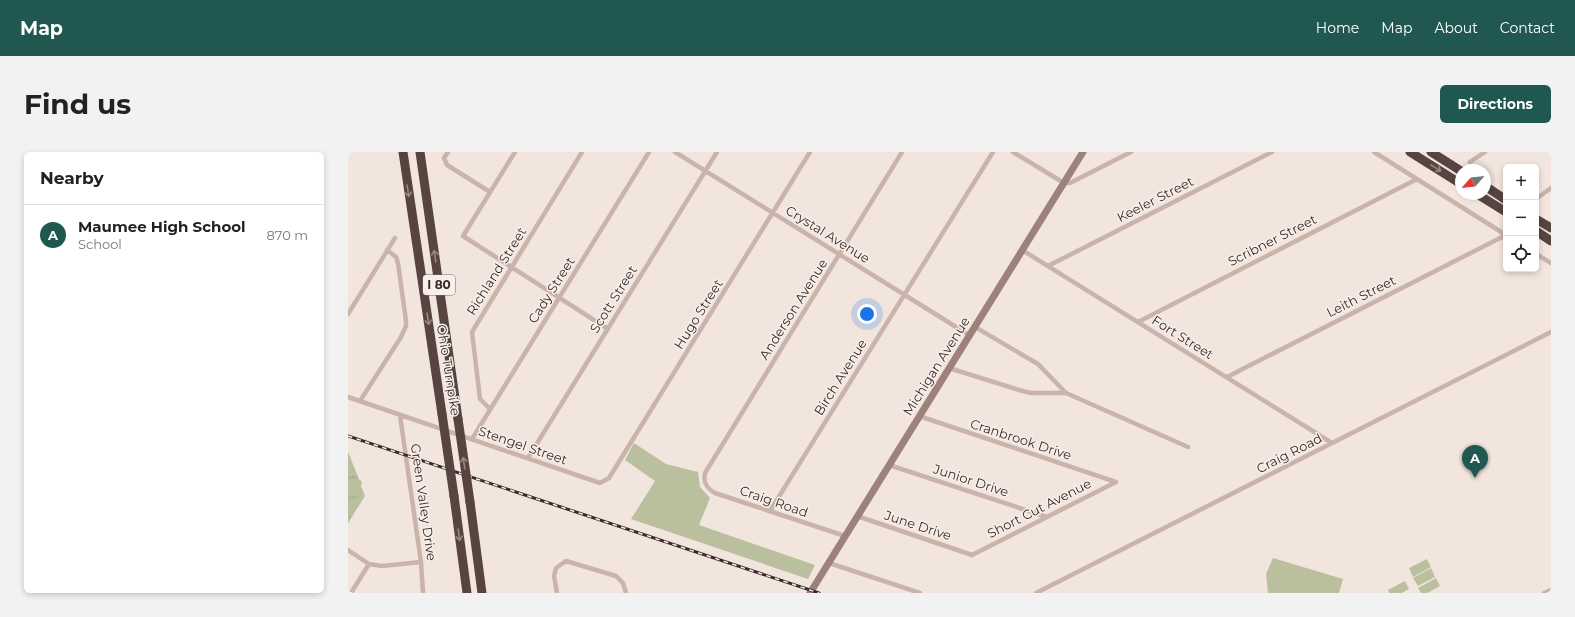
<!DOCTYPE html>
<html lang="en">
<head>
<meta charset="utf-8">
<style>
	body { margin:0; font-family:Montserrat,sans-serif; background:#f2f2f2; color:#222 }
	.controls { position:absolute; right:12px; top:12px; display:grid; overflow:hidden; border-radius:6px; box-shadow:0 2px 6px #0003 }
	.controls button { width:36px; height:36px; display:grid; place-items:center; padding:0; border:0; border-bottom:1px solid #e0e0e0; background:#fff; color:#222; font:20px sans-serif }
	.compass { position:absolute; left:1107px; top:12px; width:36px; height:36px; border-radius:50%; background:#fff; box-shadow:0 2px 6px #0003; rotate:243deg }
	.you { position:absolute; left:519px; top:162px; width:14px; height:14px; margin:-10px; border:3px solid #fff; border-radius:50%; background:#1a73e8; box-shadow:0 0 0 6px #1a73e833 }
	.badge { display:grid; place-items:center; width:26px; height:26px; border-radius:50%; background:#205751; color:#fff; font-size:13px; font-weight:700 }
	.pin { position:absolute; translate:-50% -33px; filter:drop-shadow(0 1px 2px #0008) }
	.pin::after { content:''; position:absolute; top:21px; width:14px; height:12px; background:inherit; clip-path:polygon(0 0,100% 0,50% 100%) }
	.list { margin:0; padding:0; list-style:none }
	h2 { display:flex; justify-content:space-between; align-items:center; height:52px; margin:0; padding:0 16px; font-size:17px }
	h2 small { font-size:13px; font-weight:400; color:#767676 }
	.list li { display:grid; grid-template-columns:26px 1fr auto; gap:12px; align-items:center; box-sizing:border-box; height:60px; padding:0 16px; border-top:1px solid #e0e0e0 }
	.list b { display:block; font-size:15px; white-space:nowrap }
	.list p { margin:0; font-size:13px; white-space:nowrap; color:#767676 }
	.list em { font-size:13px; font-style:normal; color:#767676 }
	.icon { flex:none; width:22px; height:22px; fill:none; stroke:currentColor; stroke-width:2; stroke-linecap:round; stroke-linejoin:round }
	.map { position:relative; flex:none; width:1203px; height:441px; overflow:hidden; border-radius:6px }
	header { display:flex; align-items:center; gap:24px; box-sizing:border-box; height:56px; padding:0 20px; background:#205751; color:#fff }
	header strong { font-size:19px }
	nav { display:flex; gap:22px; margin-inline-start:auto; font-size:14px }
	.intro { display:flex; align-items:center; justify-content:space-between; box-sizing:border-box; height:96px; padding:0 24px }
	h1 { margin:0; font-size:28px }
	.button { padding:10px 18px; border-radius:6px; background:#205751; color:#fff; font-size:14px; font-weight:700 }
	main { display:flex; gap:24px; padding:0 24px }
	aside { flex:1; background:#fff; border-radius:6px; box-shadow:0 2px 6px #0003 }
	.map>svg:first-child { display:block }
	.grass { fill:url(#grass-tufts) }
	.green { fill:#bac09e }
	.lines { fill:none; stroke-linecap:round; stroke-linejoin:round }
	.street { stroke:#c9b3aa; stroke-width:4.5 }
	.secondary { stroke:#9d827b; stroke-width:7 }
	.highway { stroke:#574440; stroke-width:9 }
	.rail-casing { stroke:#372b29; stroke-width:3 }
	.rail { stroke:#f9efea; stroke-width:1.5; stroke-dasharray:4.5; stroke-linecap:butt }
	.highway-bridge { stroke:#574440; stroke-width:9 }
	.oneway { stroke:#988884 }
	.labels { text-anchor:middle; stroke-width:3; stroke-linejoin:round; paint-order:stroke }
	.shield { fill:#f9efea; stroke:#716663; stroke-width:1 }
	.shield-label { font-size:12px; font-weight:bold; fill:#372b29 }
	.street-label { font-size:13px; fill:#372b29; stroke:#f9efea }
</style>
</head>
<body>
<header>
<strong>Map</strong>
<nav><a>Home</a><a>Map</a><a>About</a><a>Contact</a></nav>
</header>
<div class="intro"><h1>Find us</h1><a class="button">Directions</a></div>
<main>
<aside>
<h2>Nearby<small></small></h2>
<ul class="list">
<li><span class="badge">A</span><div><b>Maumee High School</b><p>School</p></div><em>870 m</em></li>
</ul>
</aside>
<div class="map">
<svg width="1203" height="441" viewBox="0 0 1203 441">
	<defs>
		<pattern id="grass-tufts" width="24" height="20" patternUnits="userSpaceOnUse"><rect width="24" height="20" fill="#bac09e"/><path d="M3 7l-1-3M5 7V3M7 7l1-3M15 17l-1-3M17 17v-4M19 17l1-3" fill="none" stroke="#a0a588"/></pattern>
	</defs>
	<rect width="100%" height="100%" fill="#f1e5dd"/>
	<path class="grass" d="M 0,300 L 11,327 L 14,330 L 13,334 L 17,344 L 0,371 Z"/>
	<path class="green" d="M 286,291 L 318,312 L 350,320 L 352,335 L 362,346 L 351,373 L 467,413 L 460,427 L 283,367 L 307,329 L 277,308 Z
		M 925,406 L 995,427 L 991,441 L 920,441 L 918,422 Z
		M 1079,407 L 1083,415 L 1065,425 L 1061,416 Z
		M 1083,416 L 1087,425 L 1070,434 L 1065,426 Z
		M 1088,426 L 1092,434 L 1079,441 L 1073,441 L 1070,436 Z
		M 1057,429 L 1061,437 L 1054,441 L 1041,441 L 1040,438 Z"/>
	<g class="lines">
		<path class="street" d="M 100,0 L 96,6 L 99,13 L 142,40
			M 167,0 L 115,84 L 260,177
			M 327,0 L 621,183
			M 665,0 L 716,31 L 722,31 L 783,0
			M 1026,0 L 1158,83
			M 1122,10 L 1137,0
			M 1188,47 L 1203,36
			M 674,98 L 984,291
			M 1188,102 L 1203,111
			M 700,114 L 924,0
			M 0,162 L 47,86
			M 790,170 L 1069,27
			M 627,175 L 690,212 L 718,241
			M 601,216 L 671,238 L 683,241 L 718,241 L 840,295
			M 879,225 L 1158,83
			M 0,245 L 252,331 L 261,326 L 462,0
			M 12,249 L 53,185 L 58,174 L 58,169 L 50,111 L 48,105 L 39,98
			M 142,257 L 132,247 L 124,180 L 234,0
			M 52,263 L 73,410 L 75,441
			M 571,264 L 768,330
			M 124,287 L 301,0
			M 180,306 L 369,0
			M 541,313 L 699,365
			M 422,359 L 645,0
			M 509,364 L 624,403 L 768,330
			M 497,384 L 367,341 C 358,336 355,330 357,321 L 554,0
			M 0,398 L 21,412 L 34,414 L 73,410
			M 481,411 L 572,441
			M 3,441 L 21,412
			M 209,441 L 206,424 L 208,416 L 218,409 L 268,424 L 275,431 L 278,441
			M 688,441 L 1203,180
			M 1196,441 L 1203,438"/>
		<path class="secondary" d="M 462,441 L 735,0"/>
		<path class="highway" d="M 55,0 L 94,262
			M 72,0 L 110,267
			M 1062,0 L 1113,32
			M 1083,0 L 1113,19
			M 1137,34 L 1158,48
			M 1129,42 L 1158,60
			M 1188,67 L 1203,76
			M 1188,79 L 1203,89
			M 106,344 L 119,441
			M 122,350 L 134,441"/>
		<g class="rail-casing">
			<path id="rail" d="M 0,284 L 471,441"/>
		</g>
		<use href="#rail" class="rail"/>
		<path class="highway-bridge" d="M 94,262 L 106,344
			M 110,267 L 122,350"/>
	</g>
	<defs><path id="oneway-shaft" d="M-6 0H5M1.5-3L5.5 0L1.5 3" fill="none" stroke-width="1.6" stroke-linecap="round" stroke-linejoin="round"/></defs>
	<g class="oneway">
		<use href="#oneway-shaft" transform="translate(1088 16) rotate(32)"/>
		<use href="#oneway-shaft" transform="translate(60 39) rotate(81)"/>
		<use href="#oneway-shaft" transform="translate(87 104) rotate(-98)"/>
		<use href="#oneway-shaft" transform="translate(80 167) rotate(81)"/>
		<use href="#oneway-shaft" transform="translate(116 311) rotate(-98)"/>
		<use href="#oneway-shaft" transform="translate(111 383) rotate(82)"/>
	</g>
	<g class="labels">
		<rect class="shield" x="75" y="123" width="32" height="20" rx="3"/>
		<g class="shield-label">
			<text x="91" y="137">I 80</text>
		</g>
		<g class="street-label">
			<text transform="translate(807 47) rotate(-27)" y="5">Keeler Street</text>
			<text transform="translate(480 82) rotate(32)" y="5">Crystal Avenue</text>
			<text transform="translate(924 88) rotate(-27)" y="5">Scribner Street</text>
			<text transform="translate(148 119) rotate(-58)" y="5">Richland Street</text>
			<text transform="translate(203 138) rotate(-58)" y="5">Cady Street</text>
			<text transform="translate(1013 144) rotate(-27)" y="5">Leith Street</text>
			<text transform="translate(265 147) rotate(-58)" y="5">Scott Street</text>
			<text transform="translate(445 157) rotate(-58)" y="5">Anderson Avenue</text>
			<text transform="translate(350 162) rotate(-58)" y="5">Hugo Street</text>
			<text transform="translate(835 185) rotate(32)" y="5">Fort Street</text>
			<text transform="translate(588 214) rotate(-58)" y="5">Michigan Avenue</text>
			<text transform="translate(101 218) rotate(81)" y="5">Ohio Turnpike</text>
			<text transform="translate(492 225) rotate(-58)" y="5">Birch Avenue</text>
			<text transform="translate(673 287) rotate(18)" y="5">Cranbrook Drive</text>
			<text transform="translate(175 293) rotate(19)" y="5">Stengel Street</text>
			<text transform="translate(941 301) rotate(-27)" y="5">Craig Road</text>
			<text transform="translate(623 328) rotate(18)" y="5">Junior Drive</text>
			<text transform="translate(426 349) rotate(19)" y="5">Craig Road</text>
			<text transform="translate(76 350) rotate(82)" y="5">Green Valley Drive</text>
			<text transform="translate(691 356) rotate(-27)" y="5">Short Cut Avenue</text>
			<text transform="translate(570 373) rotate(18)" y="5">June Drive</text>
		</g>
	</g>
</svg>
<div class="controls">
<button>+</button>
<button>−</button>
<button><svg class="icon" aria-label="locate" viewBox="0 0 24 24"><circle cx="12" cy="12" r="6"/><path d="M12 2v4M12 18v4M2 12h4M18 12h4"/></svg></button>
</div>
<svg class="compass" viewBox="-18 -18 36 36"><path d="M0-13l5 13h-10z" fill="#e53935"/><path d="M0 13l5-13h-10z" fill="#767676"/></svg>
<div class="you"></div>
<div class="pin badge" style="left:1127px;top:326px">A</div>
</div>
</main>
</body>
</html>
